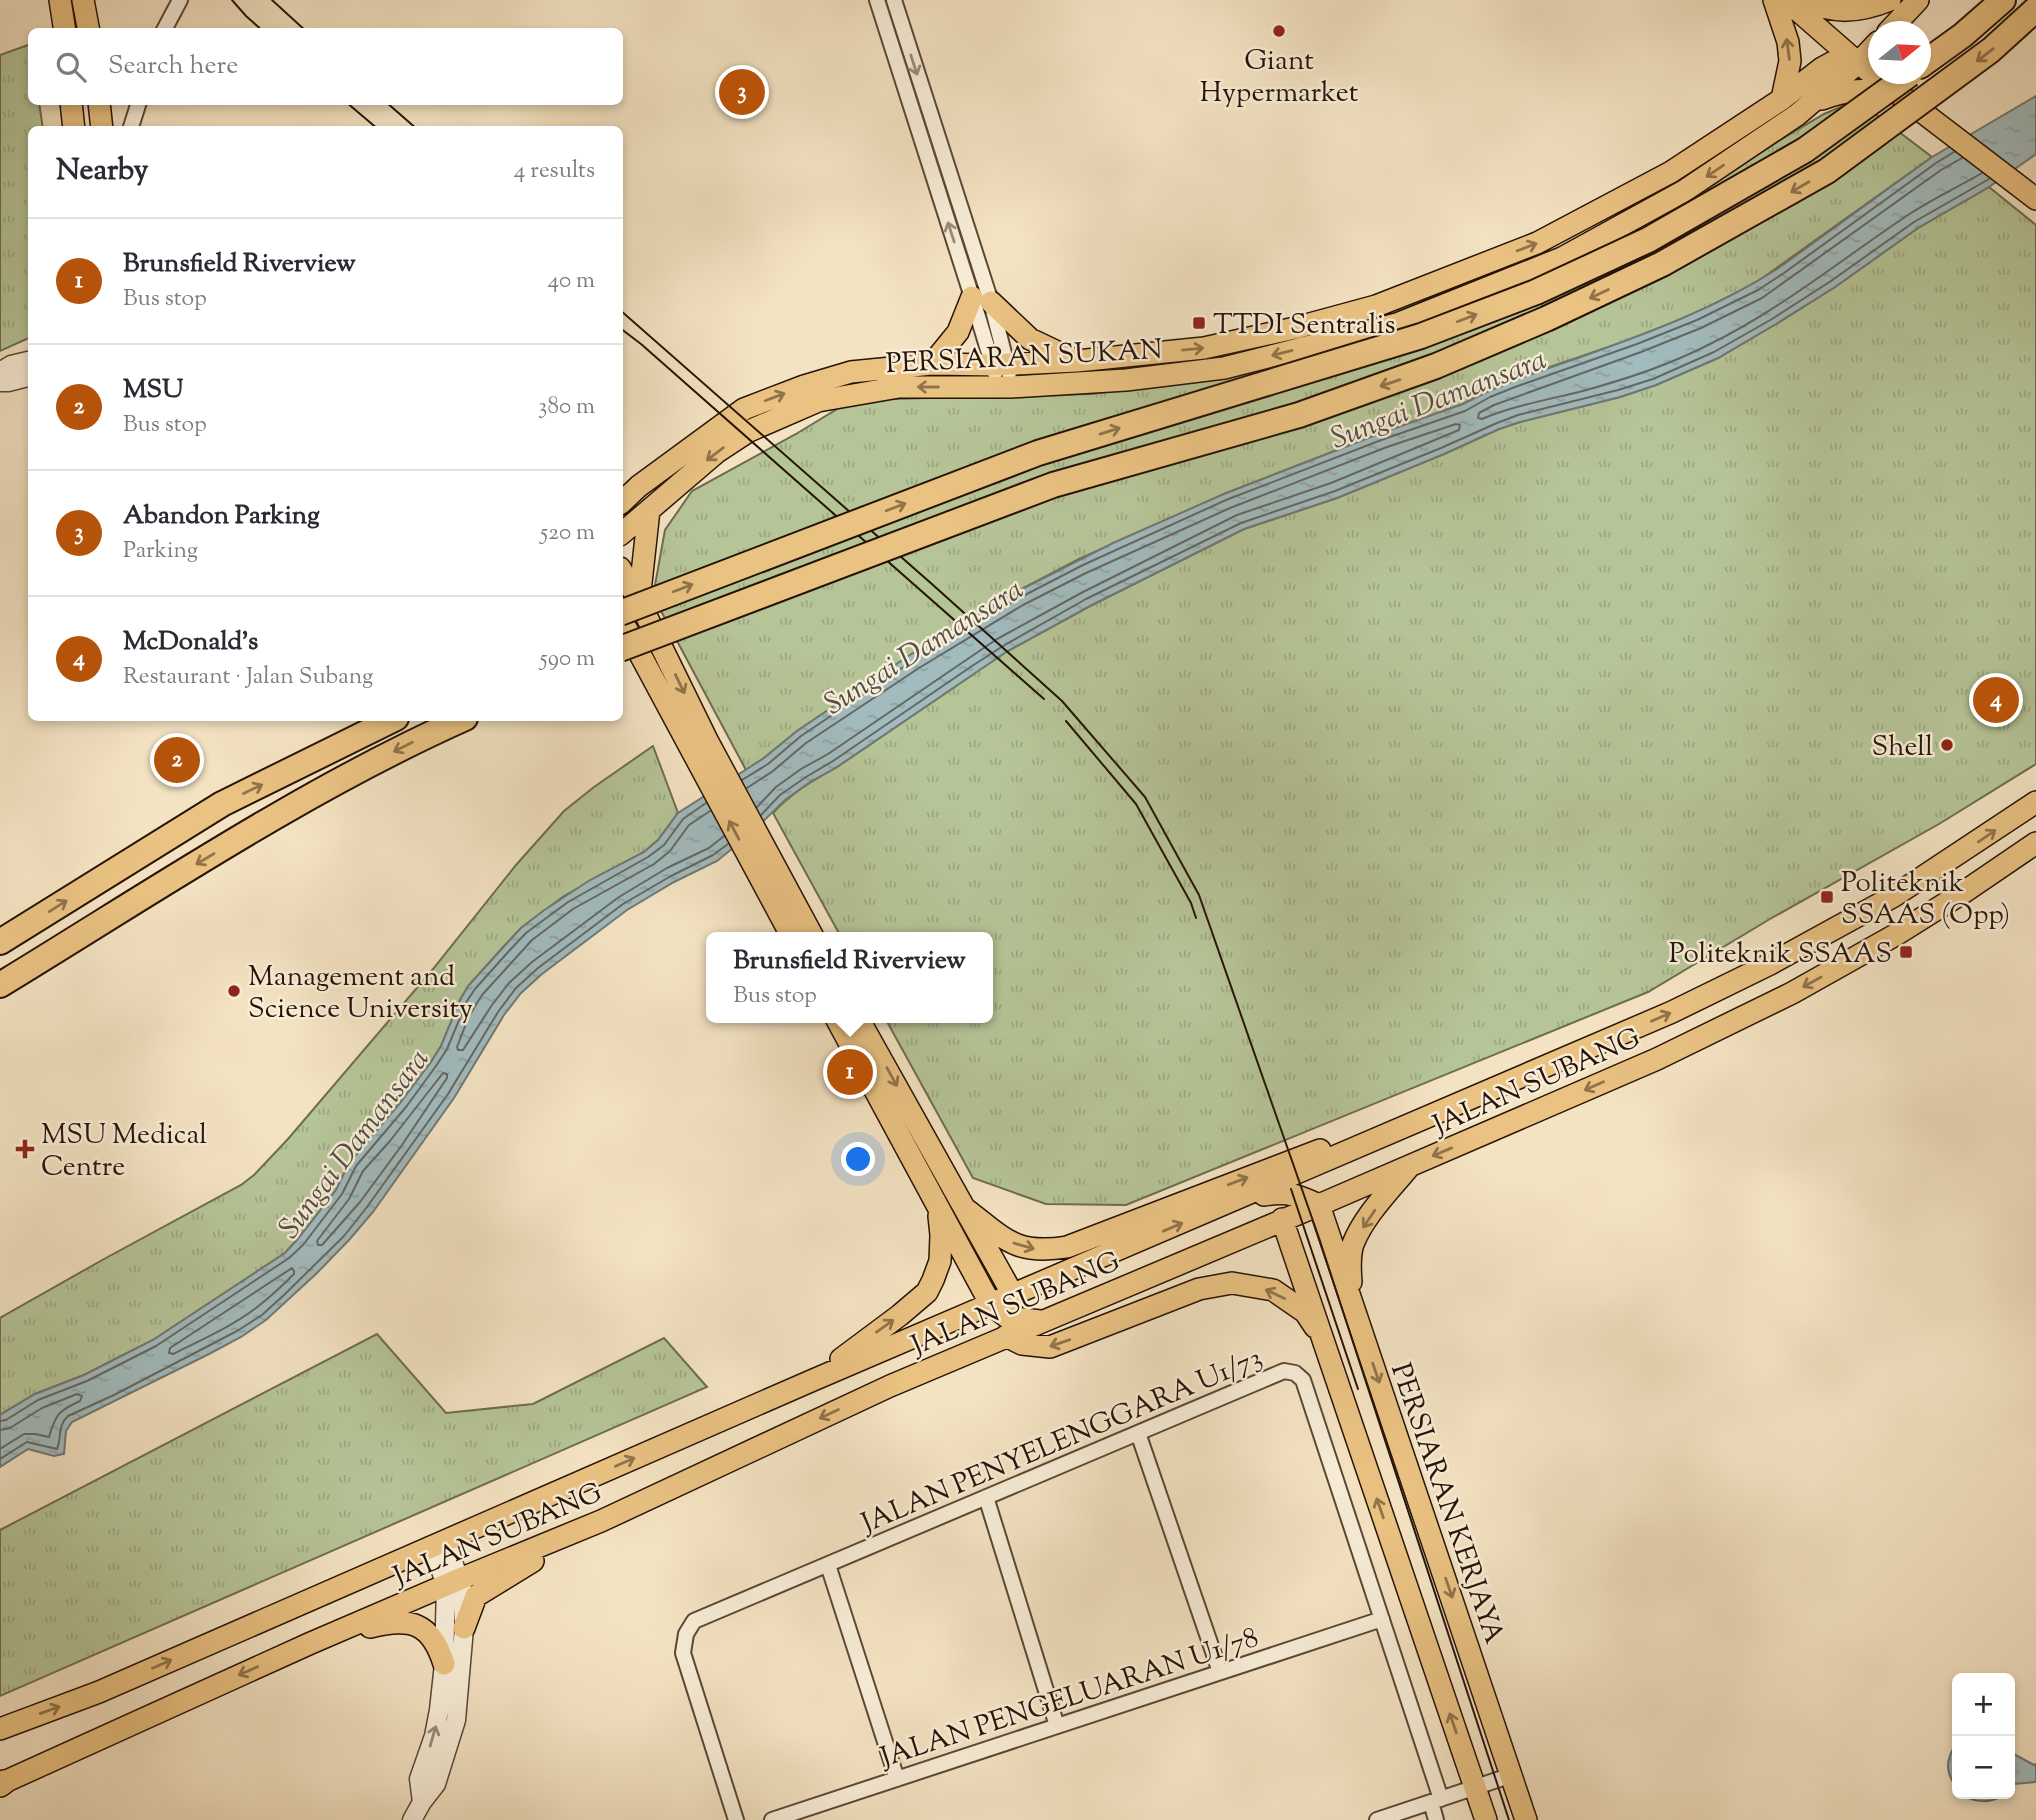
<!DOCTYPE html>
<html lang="en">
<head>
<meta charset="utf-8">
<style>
	body { margin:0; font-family:"Sorts Mill Goudy",serif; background:#f7f7f7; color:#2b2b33 }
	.controls { position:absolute; right:21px; bottom:21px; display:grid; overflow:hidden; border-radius:10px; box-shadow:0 4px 10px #0003 }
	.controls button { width:63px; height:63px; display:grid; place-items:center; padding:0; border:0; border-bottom:2px solid #e1e1e2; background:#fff; color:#2b2b33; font:35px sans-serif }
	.compass { position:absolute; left:1868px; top:21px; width:63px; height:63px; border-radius:50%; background:#fff; box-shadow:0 4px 10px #0003; rotate:72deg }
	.you { position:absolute; left:859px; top:1160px; width:24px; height:24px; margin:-18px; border:5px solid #fff; border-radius:50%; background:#1a73e8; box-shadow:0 0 0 10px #1a73e833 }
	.badge { display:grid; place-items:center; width:46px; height:46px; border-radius:50%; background:#b45309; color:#fff; font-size:23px; font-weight:700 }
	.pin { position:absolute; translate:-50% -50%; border:4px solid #fff; box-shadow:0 2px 7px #0006 }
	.popup { position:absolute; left:706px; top:932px; width:287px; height:91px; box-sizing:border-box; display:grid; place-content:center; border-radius:10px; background:#fff; filter:drop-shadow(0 2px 5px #0005); font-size:23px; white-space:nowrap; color:#7c7c81 }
	.popup b { font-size:26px; color:#2b2b33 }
	.popup::after { content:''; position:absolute; left:50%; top:100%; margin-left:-14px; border:14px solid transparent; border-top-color:#fff }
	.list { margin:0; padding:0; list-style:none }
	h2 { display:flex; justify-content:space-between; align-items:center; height:91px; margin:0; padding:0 28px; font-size:30px }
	h2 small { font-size:23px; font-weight:400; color:#7c7c81 }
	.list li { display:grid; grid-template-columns:46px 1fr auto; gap:21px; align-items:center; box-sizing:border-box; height:126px; padding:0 28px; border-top:2px solid #e1e1e2 }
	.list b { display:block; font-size:26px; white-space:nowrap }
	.list p { margin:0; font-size:23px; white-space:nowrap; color:#7c7c81 }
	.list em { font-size:23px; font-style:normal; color:#7c7c81 }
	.icon { flex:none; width:38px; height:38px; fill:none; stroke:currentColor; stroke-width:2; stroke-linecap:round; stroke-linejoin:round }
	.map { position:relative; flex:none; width:2036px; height:1820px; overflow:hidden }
	.search { position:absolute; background:#fff; box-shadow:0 4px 10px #0003; left:28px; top:28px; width:595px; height:77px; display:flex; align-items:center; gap:18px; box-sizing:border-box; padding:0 24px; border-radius:10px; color:#7c7c81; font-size:26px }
	.panel { position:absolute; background:#fff; box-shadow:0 4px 10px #0003; left:28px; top:126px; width:595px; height:595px; border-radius:10px }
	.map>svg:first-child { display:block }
	.grass { fill:url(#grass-tufts); stroke:#6e6c4f; stroke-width:2 }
	.water { fill:url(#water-ripples); stroke:#707874; stroke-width:2 }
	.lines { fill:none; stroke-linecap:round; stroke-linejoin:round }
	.shore { stroke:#646762; stroke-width:2 }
	.minor-casing { stroke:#5a4735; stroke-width:18 }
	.tertiary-casing { stroke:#5a4735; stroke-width:21 }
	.primary-casing { stroke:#261306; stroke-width:24 }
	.trunk-casing { stroke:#261306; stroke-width:26 }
	.motorway-casing { stroke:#261306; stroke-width:28 }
	.minor { stroke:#f8edd8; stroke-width:14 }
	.tertiary { stroke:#f8edd8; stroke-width:18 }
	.primary { stroke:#eac282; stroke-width:21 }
	.trunk { stroke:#eac282; stroke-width:23 }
	.motorway { stroke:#eac282; stroke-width:24 }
	.tram { stroke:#261306; stroke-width:2 }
	.motorway-bridge-casing { stroke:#261306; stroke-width:28; stroke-linecap:butt }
	.motorway-bridge { stroke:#eac282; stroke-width:24 }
	.oneway { stroke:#92734a }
	.oneway2 { stroke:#9a8b7a }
	.poi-dot { fill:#8f2418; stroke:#f8edd8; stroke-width:2.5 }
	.labels { text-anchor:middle; stroke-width:5; stroke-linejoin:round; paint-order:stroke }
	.poi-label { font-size:28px; fill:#261306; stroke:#f8edd8; text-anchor:start }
	.street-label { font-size:28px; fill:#261306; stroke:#f8edd8 }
	.water-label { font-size:30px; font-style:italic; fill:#514e46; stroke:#f8edd8 }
</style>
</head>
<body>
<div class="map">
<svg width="2036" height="1820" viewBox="0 0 2036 1820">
	<defs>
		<pattern id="grass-tufts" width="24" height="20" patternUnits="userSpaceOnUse" patternTransform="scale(1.75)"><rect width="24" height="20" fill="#b6c598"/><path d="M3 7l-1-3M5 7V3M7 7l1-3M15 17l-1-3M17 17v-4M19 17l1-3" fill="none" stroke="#9ca882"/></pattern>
		<pattern id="water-ripples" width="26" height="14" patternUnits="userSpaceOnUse" patternTransform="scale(1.75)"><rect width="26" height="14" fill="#a1bbbe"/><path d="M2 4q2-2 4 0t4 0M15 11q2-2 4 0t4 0" fill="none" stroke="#8aa0a2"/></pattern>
	</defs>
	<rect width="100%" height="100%" fill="#f4e3c3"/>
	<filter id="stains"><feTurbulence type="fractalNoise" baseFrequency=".00286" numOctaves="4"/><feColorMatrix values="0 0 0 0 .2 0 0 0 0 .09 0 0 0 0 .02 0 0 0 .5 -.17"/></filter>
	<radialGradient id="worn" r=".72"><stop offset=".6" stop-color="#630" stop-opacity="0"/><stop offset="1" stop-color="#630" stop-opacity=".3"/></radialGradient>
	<path class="grass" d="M 31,44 L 32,102 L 39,102 L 43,129 L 32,130 L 31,337 L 0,351 L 0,55 Z
		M 1857,100 L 1932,157 L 1754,284 L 1694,314 L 1635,338 L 1512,380 L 1487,391 L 1463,404 L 1381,433 L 1224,494 L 1079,559 L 1016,592 L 910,655 L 797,731 L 764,758 L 746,770 L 653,596 L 665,530 L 692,491 L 796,434 L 852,400 L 1092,394 L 1204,379 L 1392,320 L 1684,197 L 1824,114 Z
		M 1989,187 L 2036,225 L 2036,764 L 1939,824 L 1770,919 L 1648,992 L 1126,1205 L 1046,1204 L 973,1178 L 885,1018 L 988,1018 L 988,937 L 841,937 L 773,813 C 791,793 813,780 837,767 L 1006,652 L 1090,606 L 1244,529 L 1337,498 L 1444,454 L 1499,429 L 1520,422 L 1620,397 L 1656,385 L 1718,358 L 1776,324 L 1835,287 L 1918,228 Z
		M 653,746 L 678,813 L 658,840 L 644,852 L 564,896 L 521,928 L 504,946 L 469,985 L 461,998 L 441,1046 L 431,1062 L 400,1103 L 350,1163 L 336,1190 L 297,1240 L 285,1253 L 153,1340 L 84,1375 L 35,1394 L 0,1415 L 0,1318 L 104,1259 L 241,1185 L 254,1175 L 288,1139 L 433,969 L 516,865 L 564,811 L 594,787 Z
		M 377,1334 L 446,1413 L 533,1404 L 664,1338 L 707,1387 L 0,1696 L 0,1530 Z"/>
	<path class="water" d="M 2036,96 L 2036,154 L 1989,187 L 1918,228 L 1835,287 L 1776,324 L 1718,358 L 1656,385 L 1620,397 L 1520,422 L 1499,429 L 1444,454 L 1337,498 L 1244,529 L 1090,606 L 1006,652 L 837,767 L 810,782 L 785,800 L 749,835 L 717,861 L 674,882 L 627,910 L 542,974 L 521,993 L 504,1015 L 454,1098 L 373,1212 L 349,1240 L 317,1273 L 266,1320 L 241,1337 L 209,1354 L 72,1422 L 66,1431 L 64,1454 L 54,1456 L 28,1449 L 0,1467 L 0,1415 L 35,1394 L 84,1375 L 153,1340 L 285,1253 L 297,1240 L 336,1190 L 349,1163 L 400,1103 L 431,1062 L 441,1046 L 461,998 L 469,985 L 521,928 L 543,911 L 590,880 L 644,852 L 658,840 L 678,813 L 764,758 L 797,731 L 910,655 L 1016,592 L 1113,543 L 1224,494 L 1381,433 L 1463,404 C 1500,384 1538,372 1578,358 C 1648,333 1717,308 1780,267 L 1932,157 Z
		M 1957,1742 L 1957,1788 C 1944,1771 1946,1759 1957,1742 Z
		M 2010,1752 L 2034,1765 L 2036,1764 L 2036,1782 L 2014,1784 L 2010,1788 Z
		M 1962,1794 L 2004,1794 C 1993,1804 1973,1803 1962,1794 Z"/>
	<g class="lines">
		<path class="shore" d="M 1962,158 L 1941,170 L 1762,298 L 1701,328 L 1641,352 L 1494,405 L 1479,413 L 1478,418 L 1482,419 C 1513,406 1546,400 1579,392 C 1624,380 1667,366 1708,345 C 1780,310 1842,259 1908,215 C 1932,199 1958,187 1982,173
			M 742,780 L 768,764 L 801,736 L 914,660 L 1019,598 L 1083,565 L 1226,500 L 1384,439 L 1465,411 L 1490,397 L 1515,387 L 1637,344 L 1697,320 L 1758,290 L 1784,273 L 1936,163 L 1954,152
			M 747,788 L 773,771 L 806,743 L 919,668 L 1023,605 L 1086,573 L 1230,508 L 1387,447 L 1456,424 L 1460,425 L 1459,430 L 1331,483 L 1237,515 L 1083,592 L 997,639 L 828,754 L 801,769 L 776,787 L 757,807
			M 710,811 L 689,825 L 670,851 L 654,864 L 573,909 L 532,940 L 482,995 L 469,1016 L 457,1047 L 458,1050 L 463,1050 L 492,1005 L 509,983 L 532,962 L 619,897 L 667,868 L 709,848 L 724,836
			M 761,815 L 780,795 L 806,777 L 833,761 L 972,666 L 1003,646 L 1086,599 L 1241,523 L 1335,491 L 1441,448 L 1497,423 L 1518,415 L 1618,390 L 1653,379 L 1714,352 L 1772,319 L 1831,281 L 1914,222 L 1989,179
			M 443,1073 L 447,1074 L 447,1078 L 402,1145 L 360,1202 L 322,1245 L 318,1245 L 317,1241 L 349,1199 L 363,1171 L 390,1141 Z
			M 292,1268 L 294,1271 L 294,1274 C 282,1286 269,1298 256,1308 C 231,1327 201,1340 173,1354 L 169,1353 L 170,1348 Z
			M 0,1421 L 6,1420 L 38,1400 L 87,1381 L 156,1346 L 289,1258 L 303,1245 L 342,1194 L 356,1166 L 406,1107 L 436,1066 L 447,1049 L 467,1001 L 475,989 L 509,951 L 526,933 L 568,902 L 648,857 L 664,845 L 683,819 L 706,803
			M 0,1430 L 10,1428 L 42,1408 L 77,1394 L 82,1396 L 80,1401 C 58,1411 56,1414 49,1437 L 35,1434 L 24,1434 L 0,1449
			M 0,1459 L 27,1442 L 57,1449 C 62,1437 57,1426 68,1416 L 114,1395 L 237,1331 L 262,1315 L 284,1295 L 344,1236 L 367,1207 L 448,1094 L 498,1012 L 516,988 L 538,968 L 623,904 L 671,876 L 713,855 L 728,844"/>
		<g class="minor-casing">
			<path id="minor" d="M 877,0 L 972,297 L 995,373
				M 894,0 L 991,302 L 1009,373
				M 163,32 L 180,0
				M 130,130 L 139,102
				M 1138,1433 L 1220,1672
				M 986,1497 L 1057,1726
				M 828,1565 L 897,1779
				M 1431,1802 L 1436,1820
				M 736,1820 L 683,1653 L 686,1634 L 694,1621 L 1284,1371 L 1295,1373 L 1303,1380 L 1441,1799
				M 772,1820 L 1382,1619
				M 1377,1820 L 1512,1775"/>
		</g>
		<g class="tertiary-casing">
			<path id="tertiary" d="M 0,372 L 11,365 L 32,360
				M 0,382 L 8,382 L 32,376
				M 422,1802 L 419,1779 L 434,1736 L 439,1710 L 444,1664 L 446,1585 L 432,1546
				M 412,1820 L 422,1802 L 436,1784 L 456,1720 L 464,1628 L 463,1592 L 446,1540"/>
		</g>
		<g class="primary-casing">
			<path id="primary" d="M 60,0 L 65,32
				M 83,0 L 89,32
				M 1774,0 L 1788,42 L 1790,61 L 1782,99
				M 1786,0 L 1858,63 L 2036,199
				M 1803,0 C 1834,14 1858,13 1890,0
				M 1888,32 L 1918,0
				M 1822,99 C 1849,89 1866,89 1894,92
				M 71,102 L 74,130
				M 99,102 L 102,130
				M 991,302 L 1030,339 L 1072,359
				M 932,364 L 958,332 L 972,297
				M 620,504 L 639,486 L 744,409 L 804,386 L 851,372 L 932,364 L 994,365 L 1077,361 L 1204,348 L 1295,328 L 1376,306 L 1537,243 L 1671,172 L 1782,99 L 1822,68 L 1835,61 L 1858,63
				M 620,535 L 717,452 L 749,431 L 818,401 L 899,387 L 1011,387 L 1126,380 L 1224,368 L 1397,324 L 1562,258 L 1684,191 L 1797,115 L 1858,63 L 1878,42
				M 620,568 L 639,601 L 708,742 L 813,937
				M 639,601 L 649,510
				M 620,617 L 792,937
				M 836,1018 L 991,1305 L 1007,1317 L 1040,1321
				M 858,1018 L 1013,1295 L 1011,1307
				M 1264,1195 C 1288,1191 1297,1195 1319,1205
				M 1319,1205 L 1526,1820
				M 967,1210 C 1006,1240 1016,1255 1067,1247 L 1320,1150
				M 1282,1219 L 1486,1820
				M 1351,1282 C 1350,1270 1349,1256 1353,1244 C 1364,1216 1389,1191 1408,1168
				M 1006,1336 L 1022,1344 L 1050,1347 L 1199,1289 L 1232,1283 L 1273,1290 L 1305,1312 L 1315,1327
				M 841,1359 L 900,1315 L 927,1292 L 933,1280 L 940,1261 L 941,1235 L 939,1216
				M 370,1627 C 410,1617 431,1622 444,1664
				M 464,1628 L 476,1596 L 533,1561
				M 0,1729 L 99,1692 L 811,1381 L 1672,1012 L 1770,964 L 1894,896 L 2036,802
				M 0,1784 L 311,1643 L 460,1579 L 601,1521 L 890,1386 L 1319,1205 L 1657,1059 L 1792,993 L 1897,934 L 1964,892 L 2036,843"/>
		</g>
		<g class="trunk-casing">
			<path id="trunk" d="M 0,1785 L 4,1782"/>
		</g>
		<g class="motorway-casing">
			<path id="motorway" d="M 1920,66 L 1963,35 L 2003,0
				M 0,942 L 222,804 L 396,718
				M 0,985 C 151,893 304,790 465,718"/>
		</g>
		<use href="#minor" class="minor"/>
		<use href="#tertiary" class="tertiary"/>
		<use href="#primary" class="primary"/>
		<use href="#trunk" class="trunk"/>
		<use href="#motorway" class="motorway"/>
		<path class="tram" d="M 232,0 L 246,16 L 264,32
			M 272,0 L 307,32
			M 346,102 L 379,130
			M 386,102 L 418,130
			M 620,310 L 933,585 L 1062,701 L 1145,797 L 1199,895 L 1319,1238 L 1509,1820
			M 620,328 L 641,344 L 1044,699
			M 1066,721 L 1136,804 L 1191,903 L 1196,918
			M 1291,1189 L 1358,1389"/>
		<g class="motorway-bridge-casing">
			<path id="motorway-bridge" d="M 620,613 L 1038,453 L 1421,336 L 1536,292 L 1648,240 L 1805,150 L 1910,74
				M 620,649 L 1053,485 L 1299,415 L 1436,366 L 1546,319 L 1662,264 L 1827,171 L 1991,50 L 2036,9"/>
		</g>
		<use href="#motorway-bridge" class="motorway-bridge"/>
	</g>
	<defs><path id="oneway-shaft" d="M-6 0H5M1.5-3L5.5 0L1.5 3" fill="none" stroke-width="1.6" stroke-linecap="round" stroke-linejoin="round" transform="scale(1.75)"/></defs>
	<g class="oneway">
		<use href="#oneway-shaft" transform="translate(1788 49) rotate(-98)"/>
		<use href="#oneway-shaft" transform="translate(1985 55) rotate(143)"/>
		<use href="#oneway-shaft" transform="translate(1715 171) rotate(146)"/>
		<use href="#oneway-shaft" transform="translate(1800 187) rotate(150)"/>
		<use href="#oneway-shaft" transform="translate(1527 247) rotate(-21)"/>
		<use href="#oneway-shaft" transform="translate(1599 294) rotate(155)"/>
		<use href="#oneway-shaft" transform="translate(1467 318) rotate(-21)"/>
		<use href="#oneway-shaft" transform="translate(1193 349) rotate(-6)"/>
		<use href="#oneway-shaft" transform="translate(1282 353) rotate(166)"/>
		<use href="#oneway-shaft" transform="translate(1390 383) rotate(161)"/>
		<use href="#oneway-shaft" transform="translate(928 387) rotate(180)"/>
		<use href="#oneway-shaft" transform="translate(775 397) rotate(-21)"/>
		<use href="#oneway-shaft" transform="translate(1110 431) rotate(-17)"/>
		<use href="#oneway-shaft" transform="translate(715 454) rotate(143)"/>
		<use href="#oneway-shaft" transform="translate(896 507) rotate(-21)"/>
		<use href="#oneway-shaft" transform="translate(683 588) rotate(-21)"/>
		<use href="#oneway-shaft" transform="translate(680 684) rotate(64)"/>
		<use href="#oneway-shaft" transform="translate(403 747) rotate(153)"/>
		<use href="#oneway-shaft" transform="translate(253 789) rotate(-26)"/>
		<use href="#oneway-shaft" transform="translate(734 830) rotate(-118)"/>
		<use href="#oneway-shaft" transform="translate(1987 836) rotate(-34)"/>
		<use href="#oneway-shaft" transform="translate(205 859) rotate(149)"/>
		<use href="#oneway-shaft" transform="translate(58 906) rotate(-32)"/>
		<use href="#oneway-shaft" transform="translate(1812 982) rotate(151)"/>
		<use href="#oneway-shaft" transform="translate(1661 1017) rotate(-24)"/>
		<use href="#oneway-shaft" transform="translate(892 1077) rotate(61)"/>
		<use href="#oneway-shaft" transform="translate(1594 1086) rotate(156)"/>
		<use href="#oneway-shaft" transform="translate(1442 1152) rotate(157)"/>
		<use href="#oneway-shaft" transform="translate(1238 1181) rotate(-21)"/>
		<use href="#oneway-shaft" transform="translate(1369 1219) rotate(124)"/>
		<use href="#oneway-shaft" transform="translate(1173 1227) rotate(-23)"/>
		<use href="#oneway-shaft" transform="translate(1024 1246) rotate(16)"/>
		<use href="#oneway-shaft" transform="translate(1275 1294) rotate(-155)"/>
		<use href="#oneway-shaft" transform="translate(885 1326) rotate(-36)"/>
		<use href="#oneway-shaft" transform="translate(1060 1343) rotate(161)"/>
		<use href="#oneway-shaft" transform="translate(1376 1373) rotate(71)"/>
		<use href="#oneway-shaft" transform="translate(829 1414) rotate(155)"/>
		<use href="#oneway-shaft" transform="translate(625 1462) rotate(-24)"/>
		<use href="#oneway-shaft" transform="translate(1380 1508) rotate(-109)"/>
		<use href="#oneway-shaft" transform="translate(1449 1588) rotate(71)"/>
		<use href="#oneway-shaft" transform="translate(162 1664) rotate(-24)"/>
		<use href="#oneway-shaft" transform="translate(248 1671) rotate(156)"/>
		<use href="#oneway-shaft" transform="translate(50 1710) rotate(-20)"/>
		<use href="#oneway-shaft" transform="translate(1453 1723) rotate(-109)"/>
	</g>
	<g class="oneway2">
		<use href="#oneway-shaft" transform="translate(914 65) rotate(72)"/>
		<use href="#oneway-shaft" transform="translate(951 232) rotate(-108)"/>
		<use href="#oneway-shaft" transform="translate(433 1736) rotate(-74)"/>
	</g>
	<g class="poi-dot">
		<circle cx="1279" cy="31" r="7"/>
		<rect x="1192" y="316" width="14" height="14" rx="3.5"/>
		<circle cx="1947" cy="745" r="7"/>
		<rect x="1820" y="890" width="14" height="14" rx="3.5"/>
		<rect x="1899" y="945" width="14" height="14" rx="3.5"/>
		<circle cx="234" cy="991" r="7"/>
		<path d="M21.5 1138.5h7v7h7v7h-7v7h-7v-7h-7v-7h7z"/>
	</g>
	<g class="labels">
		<g class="poi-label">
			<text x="1279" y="69" text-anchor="middle">Giant<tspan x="1279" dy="32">Hypermarket</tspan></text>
			<text x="1213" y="333">TTDI Sentralis</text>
			<text x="1933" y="755" text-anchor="end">Shell</text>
			<text x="1841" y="891">Politeknik<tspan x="1841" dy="32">SSAAS (Opp)</tspan></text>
			<text x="1892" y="962" text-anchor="end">Politeknik SSAAS</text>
			<text x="248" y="985">Management and<tspan x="248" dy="32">Science University</tspan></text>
			<text x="41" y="1143">MSU Medical<tspan x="41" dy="32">Centre</tspan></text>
		</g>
		<g class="street-label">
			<text transform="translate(1024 355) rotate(-3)" y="10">PERSIARAN SUKAN</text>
			<text transform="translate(1536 1080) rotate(-24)" y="10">JALAN SUBANG</text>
			<text transform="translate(1015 1302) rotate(-23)" y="10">JALAN SUBANG</text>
			<text transform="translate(1061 1439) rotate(-23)" y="10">JALAN PENYELENGGARA U1/73</text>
			<text transform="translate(1449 1503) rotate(71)" y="10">PERSIARAN KERJAYA</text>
			<text transform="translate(497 1533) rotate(-23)" y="10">JALAN SUBANG</text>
			<text transform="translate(1069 1696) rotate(-18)" y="10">JALAN PENGELUARAN U1/78</text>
		</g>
		<g class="water-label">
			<text transform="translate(1438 398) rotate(-21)" y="10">Sungai Damansara</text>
			<text transform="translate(923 646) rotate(-32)" y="10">Sungai Damansara</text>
			<text transform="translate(353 1143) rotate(-53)" y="10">Sungai Damansara</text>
		</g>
	</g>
	<rect width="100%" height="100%" filter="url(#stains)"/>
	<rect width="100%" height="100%" fill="url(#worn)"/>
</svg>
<div class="controls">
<button>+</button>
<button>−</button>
</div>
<svg class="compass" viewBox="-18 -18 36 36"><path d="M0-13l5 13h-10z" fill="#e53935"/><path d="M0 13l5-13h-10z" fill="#7c7c81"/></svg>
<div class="you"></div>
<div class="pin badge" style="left:850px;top:1072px">1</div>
<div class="popup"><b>Brunsfield Riverview</b>Bus stop</div>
<div class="pin badge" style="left:177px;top:760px">2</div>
<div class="pin badge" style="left:742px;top:92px">3</div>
<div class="pin badge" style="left:1996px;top:700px">4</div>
<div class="search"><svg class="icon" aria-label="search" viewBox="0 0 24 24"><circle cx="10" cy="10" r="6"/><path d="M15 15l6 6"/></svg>Search here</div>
<section class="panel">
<h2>Nearby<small>4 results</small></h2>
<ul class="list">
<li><span class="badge">1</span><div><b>Brunsfield Riverview</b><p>Bus stop</p></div><em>40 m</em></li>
<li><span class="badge">2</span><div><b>MSU</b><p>Bus stop</p></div><em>380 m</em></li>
<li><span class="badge">3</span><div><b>Abandon Parking</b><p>Parking</p></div><em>520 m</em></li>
<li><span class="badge">4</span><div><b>McDonald's</b><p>Restaurant · Jalan Subang</p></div><em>590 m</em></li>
</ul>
</section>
</div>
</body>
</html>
